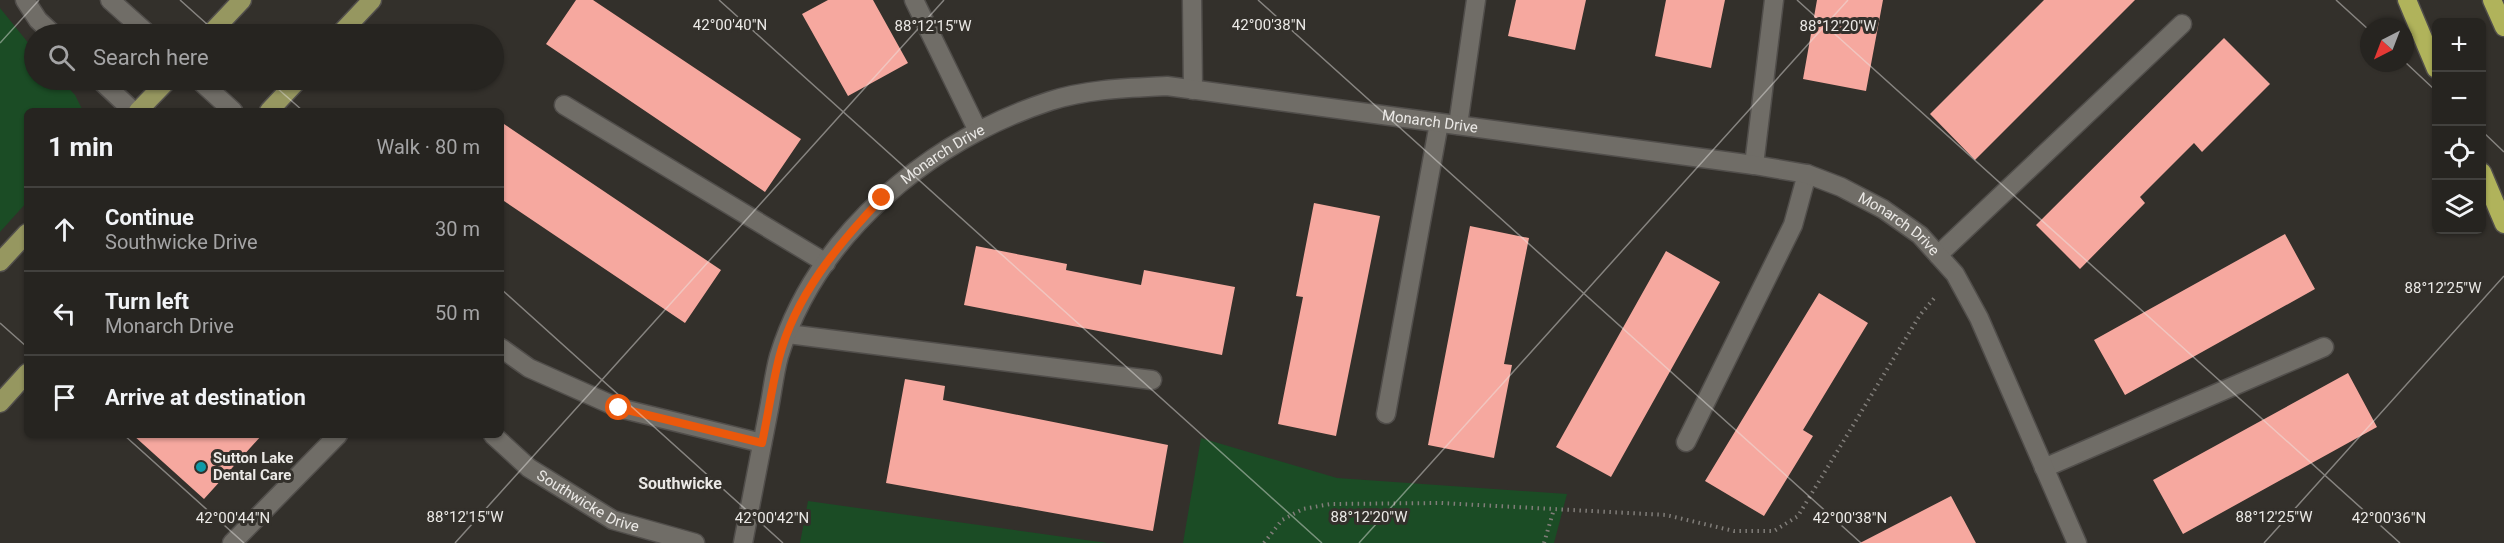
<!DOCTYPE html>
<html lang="en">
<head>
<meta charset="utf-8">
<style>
	body { margin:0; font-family:Roboto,sans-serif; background:#2e2c29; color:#f1f3f6 }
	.controls { position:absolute; right:18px; top:18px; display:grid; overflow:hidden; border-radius:9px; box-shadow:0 2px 4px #0004 }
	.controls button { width:54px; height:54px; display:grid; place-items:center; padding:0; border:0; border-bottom:2px solid #42413e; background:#262420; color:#f1f3f6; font:30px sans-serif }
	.compass { position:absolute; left:2360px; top:18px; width:54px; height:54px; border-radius:50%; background:#262420; box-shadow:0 2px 4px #0004; rotate:222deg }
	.stop { position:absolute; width:18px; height:18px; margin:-14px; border:4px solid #ea580c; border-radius:50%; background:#fff }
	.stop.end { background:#ea580c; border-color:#fff; box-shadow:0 2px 6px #0008 }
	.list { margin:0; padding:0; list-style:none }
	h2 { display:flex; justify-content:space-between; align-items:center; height:78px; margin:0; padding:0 24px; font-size:26px }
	h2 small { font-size:20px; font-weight:400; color:#a4a4a5 }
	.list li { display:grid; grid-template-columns:39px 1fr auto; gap:18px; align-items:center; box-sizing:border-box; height:84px; padding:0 24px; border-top:2px solid #42413e }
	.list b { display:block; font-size:22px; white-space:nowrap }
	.list p { margin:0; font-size:20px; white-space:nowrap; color:#a4a4a5 }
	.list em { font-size:20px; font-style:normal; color:#a4a4a5 }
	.icon { flex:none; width:33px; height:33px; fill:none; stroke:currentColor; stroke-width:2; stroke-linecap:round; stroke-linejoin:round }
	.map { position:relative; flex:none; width:2504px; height:543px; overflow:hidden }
	.search { position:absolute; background:#262420; box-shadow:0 2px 4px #0004; left:24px; top:24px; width:480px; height:66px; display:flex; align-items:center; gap:15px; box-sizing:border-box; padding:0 21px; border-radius:33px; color:#a4a4a5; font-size:22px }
	.panel { position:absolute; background:#262420; box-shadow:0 2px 4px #0004; left:24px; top:108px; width:480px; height:330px; border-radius:9px }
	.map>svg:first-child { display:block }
	.green { fill:#1b4c25 }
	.building { fill:#f6a89f }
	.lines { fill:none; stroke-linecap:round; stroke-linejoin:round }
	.minor-casing { stroke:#514e4b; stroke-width:21 }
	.major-casing { stroke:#514e4b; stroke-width:21 }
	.highway-casing { stroke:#514e4b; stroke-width:21 }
	.path { stroke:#807d79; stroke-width:4; stroke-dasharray:1.5 4.5; stroke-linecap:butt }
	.minor { stroke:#706d67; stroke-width:18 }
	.major { stroke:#969760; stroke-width:18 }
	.highway { stroke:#b0b35b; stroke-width:18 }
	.route { stroke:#ea580c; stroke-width:8 }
	.ticks { fill:none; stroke:#ebe9e6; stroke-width:1.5; stroke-opacity:0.45 }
	.culture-dot { fill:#0f9aa8; stroke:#33302b; stroke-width:2 }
	.labels { text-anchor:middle; stroke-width:6; stroke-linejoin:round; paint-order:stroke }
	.street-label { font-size:15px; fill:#ebe9e6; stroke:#33302b }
	.poi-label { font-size:15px; font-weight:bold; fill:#ebe9e6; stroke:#33302b; text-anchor:start }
	.neighbourhood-label { font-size:16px; font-weight:bold; fill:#ebe9e6; stroke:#33302b }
	.ticks-label { font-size:15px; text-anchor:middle; fill:#ebe9e6; stroke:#33302b; stroke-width:6; stroke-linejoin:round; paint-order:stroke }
</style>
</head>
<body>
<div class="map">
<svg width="2504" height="543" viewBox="0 0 2504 543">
	<rect width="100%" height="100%" fill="#33302b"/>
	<path class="green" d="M 0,8 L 34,50 L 34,80 L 61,80 L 75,95 L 83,111 L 27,111 L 27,202 L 0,232 Z
		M 1201,438 L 1337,478 L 1567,494 L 1554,543 L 1183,543 Z
		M 808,501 L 1107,543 L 800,543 Z"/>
	<path class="building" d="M 576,0 L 593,0 L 801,139 L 765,192 L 546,44 Z
		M 828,0 L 873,0 L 908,63 L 848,96 L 802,14 Z
		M 1516,0 L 1586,0 L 1575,50 L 1508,36 Z
		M 1666,0 L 1725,0 L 1711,68 L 1655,56 Z
		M 1817,0 L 1883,0 L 1866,91 L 1803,79 Z
		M 2044,0 L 2135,0 L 1975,160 L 1930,114 Z
		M 2224,38 L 2270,84 L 2202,152 L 2194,143 L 2140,197 L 2145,203 L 2080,269 L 2036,225 Z
		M 501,122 L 721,270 L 685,323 L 501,199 Z
		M 1314,203 L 1380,216 L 1336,436 L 1278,424 L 1303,297 L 1296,296 Z
		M 1470,226 L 1529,238 L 1504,364 L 1512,365 L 1494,458 L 1428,445 Z
		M 2285,234 L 2315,289 L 2125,395 L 2094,340 Z
		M 976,246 L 1067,264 L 1066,270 L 1141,285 L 1144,270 L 1235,287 L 1222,355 L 964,305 Z
		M 1666,251 L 1720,282 L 1611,477 L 1556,447 Z
		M 1819,293 L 1868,323 L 1803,430 L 1813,436 L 1764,516 L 1705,481 Z
		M 2348,373 L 2377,427 L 2183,534 L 2153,480 Z
		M 905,379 L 945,386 L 943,400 L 1168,445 L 1153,531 L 886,483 Z
		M 133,435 L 262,435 L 204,499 Z
		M 1951,496 L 1976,543 L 1860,543 Z"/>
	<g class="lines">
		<g class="minor-casing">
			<g id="minor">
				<path d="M 25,0 L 38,20 L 53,34"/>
				<path d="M 110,0 L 148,34"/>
				<path d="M 914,0 L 978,131"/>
				<path d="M 1192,0 L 1193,90"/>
				<path d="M 100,80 L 133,111"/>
				<path d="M 199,80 L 233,111"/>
				<path d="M 564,105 L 826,263"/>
				<path d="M 1458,125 L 1476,0"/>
				<path d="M 1754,165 L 1774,0"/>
				<path d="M 1938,255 L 2182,24"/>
				<path d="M 788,334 L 1152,380"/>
				<path d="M 501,348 L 529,368 L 619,408 L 762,443"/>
				<path d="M 1386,414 L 1439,123"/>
				<path id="s1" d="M 493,435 L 529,468 L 613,520 L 695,543"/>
				<path d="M 1686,442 L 1793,225 L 1807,174"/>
				<path d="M 2044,468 L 2324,347"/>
				<path d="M 232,543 L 338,435"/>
				<path id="s2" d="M 743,543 C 751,500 760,457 768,414 C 772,395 774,374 779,356 C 817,233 931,140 1050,101 C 1087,89 1128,88 1167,86 L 1754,165 L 1807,174 L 1841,187 L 1883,209 L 1920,235 L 1955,274 L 1979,318 L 2077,543"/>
			</g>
		</g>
		<g class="major-casing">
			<path id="major" d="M 210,34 L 242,0
				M 340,34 L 372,0
				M 138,111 L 168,80
				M 269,111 L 298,80
				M 0,262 L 27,233
				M 0,403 L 27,373"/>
		</g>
		<g class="highway-casing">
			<path id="highway" d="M 2407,0 L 2436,69
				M 2492,0 L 2504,27
				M 2482,172 L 2504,224"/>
		</g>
		<path class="path" d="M 1264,543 L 1282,520 L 1303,509 L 1330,504 L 1441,503 L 1666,515 L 1734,531 L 1774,531 L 1798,516 L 1920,315 L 1936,296
			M 1544,543 L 1554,509"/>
		<use href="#minor" class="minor"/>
		<use href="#major" class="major"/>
		<use href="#highway" class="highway"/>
	</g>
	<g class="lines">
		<path class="route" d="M 619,408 L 762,443 C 768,415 772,386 779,358 C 795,296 839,243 882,198"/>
	</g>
	<path class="ticks" d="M 180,0 L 218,34M 719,0 L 1322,543M 1258,0 L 1861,543M 1797,0 L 2400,543M 2336,0 L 2369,30M 0,43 L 39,0M 2405,62 L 2436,91M 268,80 L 303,111M 2482,131 L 2504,152M 501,289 L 783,543M 0,323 L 27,347M 124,435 L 244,543M 455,543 L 944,0M 1359,543 L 1848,0M 2264,543 L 2504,276"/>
	<circle class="culture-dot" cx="201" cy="467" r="6"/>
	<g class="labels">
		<g class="street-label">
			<text dy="5" stroke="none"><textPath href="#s2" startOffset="960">Monarch Drive</textPath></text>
			<text dy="5" stroke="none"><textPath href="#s2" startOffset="456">Monarch Drive</textPath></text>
			<text dy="5" stroke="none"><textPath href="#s2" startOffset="1446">Monarch Drive</textPath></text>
			<text dy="5" stroke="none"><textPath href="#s1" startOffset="117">Southwicke Drive</textPath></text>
		</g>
		<g class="poi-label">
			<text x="213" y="463">Sutton Lake<tspan x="213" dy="17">Dental Care</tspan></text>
		</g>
		<g class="neighbourhood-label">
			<text x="680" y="489">Southwicke</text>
		</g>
	</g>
	<g class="ticks-label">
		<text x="730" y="30">42°00'40"N</text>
		<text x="1269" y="30">42°00'38"N</text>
		<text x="933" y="31">88°12'15"W</text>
		<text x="1838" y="31">88°12'20"W</text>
		<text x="2443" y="293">88°12'25"W</text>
		<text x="465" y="522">88°12'15"W</text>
		<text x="1369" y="522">88°12'20"W</text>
		<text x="2274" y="522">88°12'25"W</text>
		<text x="233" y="523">42°00'44"N</text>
		<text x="772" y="523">42°00'42"N</text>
		<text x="1850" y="523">42°00'38"N</text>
		<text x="2389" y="523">42°00'36"N</text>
	</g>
</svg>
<div class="controls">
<button>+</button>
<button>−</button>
<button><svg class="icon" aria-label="locate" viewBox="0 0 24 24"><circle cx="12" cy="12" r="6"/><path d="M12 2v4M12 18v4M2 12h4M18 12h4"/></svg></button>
<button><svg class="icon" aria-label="layers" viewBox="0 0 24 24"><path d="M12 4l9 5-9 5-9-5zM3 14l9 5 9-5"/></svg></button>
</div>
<svg class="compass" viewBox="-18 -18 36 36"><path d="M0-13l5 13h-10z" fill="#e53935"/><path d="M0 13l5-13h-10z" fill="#a4a4a5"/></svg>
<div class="stop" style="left:619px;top:408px"></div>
<div class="stop end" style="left:882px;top:198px"></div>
<div class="search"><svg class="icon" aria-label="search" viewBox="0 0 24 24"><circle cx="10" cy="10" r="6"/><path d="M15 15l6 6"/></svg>Search here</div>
<section class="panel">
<h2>1 min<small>Walk · 80 m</small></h2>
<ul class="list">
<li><svg class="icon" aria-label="ahead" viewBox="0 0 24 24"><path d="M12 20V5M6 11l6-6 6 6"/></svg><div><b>Continue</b><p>Southwicke Drive</p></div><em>30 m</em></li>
<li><svg class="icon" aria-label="left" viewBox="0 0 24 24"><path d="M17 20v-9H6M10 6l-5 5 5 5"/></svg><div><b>Turn left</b><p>Monarch Drive</p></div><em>50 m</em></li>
<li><svg class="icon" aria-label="arrive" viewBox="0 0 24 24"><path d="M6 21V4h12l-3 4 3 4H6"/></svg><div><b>Arrive at destination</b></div></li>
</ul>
</section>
</div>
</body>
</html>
